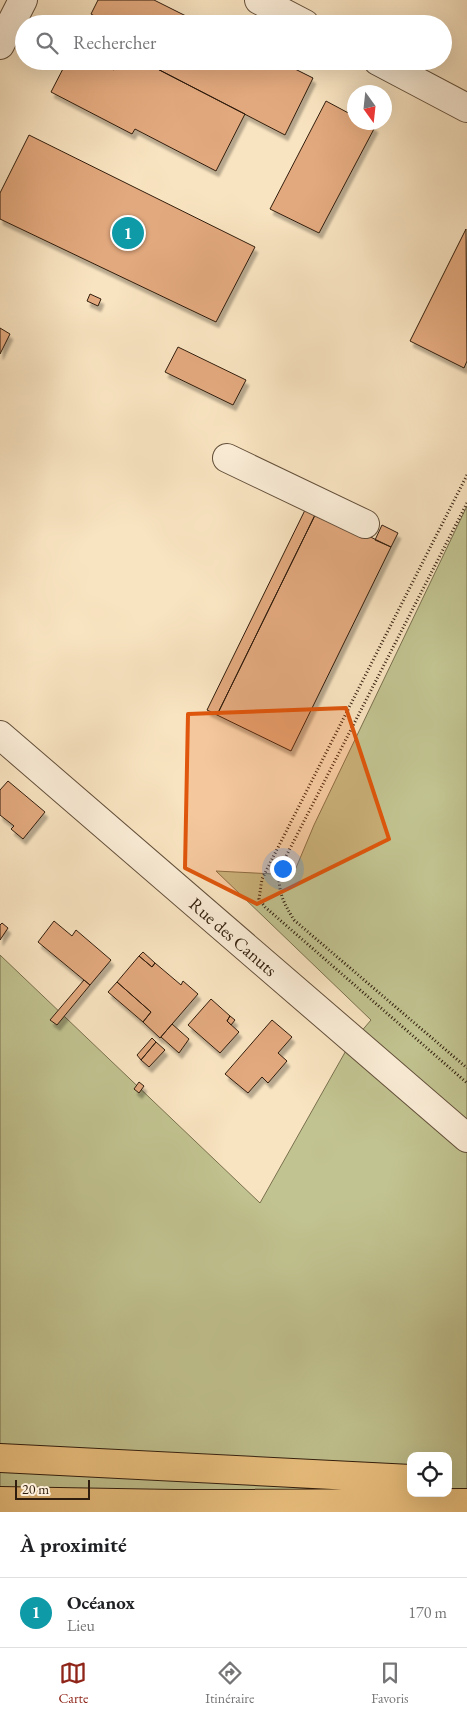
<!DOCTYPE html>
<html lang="fr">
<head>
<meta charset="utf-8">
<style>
	body { margin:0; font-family:"EB Garamond",serif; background:#f2f2f2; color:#202124 }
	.controls { position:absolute; right:15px; bottom:15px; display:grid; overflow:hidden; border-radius:10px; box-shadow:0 5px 20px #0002 }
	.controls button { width:45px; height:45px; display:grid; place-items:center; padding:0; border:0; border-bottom:1px solid #e0e0e0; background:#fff; color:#202124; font:25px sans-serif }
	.compass { position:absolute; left:347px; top:85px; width:45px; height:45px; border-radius:50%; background:#fff; box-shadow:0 5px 20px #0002; rotate:165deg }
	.scale { position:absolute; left:15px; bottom:12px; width:75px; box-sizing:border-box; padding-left:5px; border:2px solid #311d0d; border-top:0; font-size:14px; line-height:18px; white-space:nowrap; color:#311d0d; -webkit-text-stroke:4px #fbedd7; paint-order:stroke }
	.you { position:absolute; left:282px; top:868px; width:18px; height:18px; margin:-12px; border:4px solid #fff; border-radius:50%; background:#1a73e8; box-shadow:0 0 0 8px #1a73e833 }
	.badge { display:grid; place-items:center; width:32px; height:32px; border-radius:50%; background:#8f2418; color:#fff; font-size:16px; font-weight:700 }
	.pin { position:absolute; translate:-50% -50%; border:2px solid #fff; box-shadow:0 1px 5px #0006 }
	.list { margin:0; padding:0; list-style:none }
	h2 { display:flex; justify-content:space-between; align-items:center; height:65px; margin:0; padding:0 20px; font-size:21px }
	h2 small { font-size:16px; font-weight:400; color:#757577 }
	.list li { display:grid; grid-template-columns:32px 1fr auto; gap:15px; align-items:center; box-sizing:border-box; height:70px; padding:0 20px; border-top:1px solid #e0e0e0 }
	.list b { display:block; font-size:19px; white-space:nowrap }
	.list p { margin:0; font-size:16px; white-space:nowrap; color:#757577 }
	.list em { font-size:16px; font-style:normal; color:#757577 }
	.icon { flex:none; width:28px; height:28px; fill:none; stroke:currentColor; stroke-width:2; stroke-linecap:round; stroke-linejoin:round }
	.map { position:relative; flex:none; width:467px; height:1512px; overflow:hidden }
	.search { position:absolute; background:#fff; box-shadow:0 5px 20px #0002; left:15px; right:15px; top:15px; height:55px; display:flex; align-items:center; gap:12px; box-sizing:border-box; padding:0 18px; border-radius:28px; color:#757577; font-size:19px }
	.sheet { height:135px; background:#fff }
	nav { display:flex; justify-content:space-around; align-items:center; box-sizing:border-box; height:70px; border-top:1px solid #e0e0e0; background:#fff; font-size:14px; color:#757577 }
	nav a { display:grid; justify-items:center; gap:2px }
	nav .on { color:#8f2418 }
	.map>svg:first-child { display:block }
	.green { fill:#c1c390; stroke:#79704e; fill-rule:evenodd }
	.building { fill:#e3a97e; stroke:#311d0d; filter:url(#shadow) }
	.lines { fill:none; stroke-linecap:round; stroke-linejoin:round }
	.minor-casing { stroke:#634f3a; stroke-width:30 }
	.highway-casing { stroke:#311d0d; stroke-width:30 }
	.path { stroke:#311d0d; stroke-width:3; stroke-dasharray:1 2.5; stroke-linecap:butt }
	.minor { stroke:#fbedd7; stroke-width:28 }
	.highway { stroke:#ecc280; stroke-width:28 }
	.marked { fill:#df560c; fill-opacity:0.2; stroke:#df560c; stroke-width:4; stroke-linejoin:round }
	.labels { text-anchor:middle; stroke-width:4; stroke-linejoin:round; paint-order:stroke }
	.street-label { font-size:18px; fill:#311d0d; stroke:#fbedd7 }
</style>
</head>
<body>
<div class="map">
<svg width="467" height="1512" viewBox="0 0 467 1512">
	<defs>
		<filter id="shadow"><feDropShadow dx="3" dy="5.5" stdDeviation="1" flood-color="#0004"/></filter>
	</defs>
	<rect width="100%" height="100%" fill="#f9e4c1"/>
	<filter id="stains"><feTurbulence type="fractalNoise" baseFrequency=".004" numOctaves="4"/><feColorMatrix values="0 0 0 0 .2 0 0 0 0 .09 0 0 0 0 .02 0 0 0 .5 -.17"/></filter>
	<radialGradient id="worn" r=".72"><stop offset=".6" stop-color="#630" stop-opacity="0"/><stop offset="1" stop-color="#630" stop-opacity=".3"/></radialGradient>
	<path class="green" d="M 467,506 L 467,1512 L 0,1512 L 0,955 L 260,1203 L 348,1047 L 371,1020 L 216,871 L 293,875 L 314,825 ZM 411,1456 L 448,1456 L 448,1493 L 411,1493 Z"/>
	<path class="building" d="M 98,0 L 154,0 L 202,24 L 95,24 L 98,18 L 91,14 Z
		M 67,61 L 98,61 L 114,70 L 118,61 L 142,61 L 245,114 L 216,171 L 135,129 L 132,134 L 51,92 Z
		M 142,61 L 279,61 L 313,78 L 285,135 Z
		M 326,101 L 354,116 L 354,122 L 367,122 L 375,127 L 319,233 L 270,209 Z
		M 29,135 L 255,247 L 216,322 L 0,219 L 0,193 Z
		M 466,229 L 467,361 L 464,368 L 410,341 Z
		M 90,294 L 101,299 L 98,306 L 87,301 Z
		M 0,328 L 10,334 L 0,354 Z
		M 178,347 L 246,380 L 233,405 L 165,372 Z
		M 307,506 L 317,511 L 217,715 L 207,710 Z
		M 317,511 L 391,547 L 291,751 L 217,715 Z
		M 382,525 L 398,533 L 391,547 L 375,540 Z
		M 8,781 L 45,812 L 23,839 L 11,829 L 14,826 L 0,815 L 0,790 Z
		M 54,921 L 72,936 L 76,930 L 111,960 L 90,985 L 38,942 Z
		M 2,923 L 8,928 L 0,940 L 0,925 Z
		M 143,952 L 155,963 L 152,967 L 139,956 Z
		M 139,956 L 152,967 L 155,963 L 181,985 L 183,981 L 198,994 L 160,1038 L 143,1022 L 151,1012 L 117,982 Z
		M 84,980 L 90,985 L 57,1025 L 50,1020 Z
		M 117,982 L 151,1012 L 143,1022 L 108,992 Z
		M 211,999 L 230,1016 L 227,1021 L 239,1032 L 220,1053 L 188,1025 Z
		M 230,1016 L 235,1020 L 231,1025 L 227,1021 Z
		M 272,1020 L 292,1037 L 278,1053 L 287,1061 L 268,1083 L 262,1077 L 248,1093 L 225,1074 Z
		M 172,1024 L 189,1039 L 179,1053 L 161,1037 Z
		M 152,1038 L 156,1042 L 141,1060 L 137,1055 Z
		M 156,1042 L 165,1050 L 149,1067 L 141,1060 Z
		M 139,1082 L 144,1086 L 139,1093 L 134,1089 Z"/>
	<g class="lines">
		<g class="minor-casing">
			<path id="minor" d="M 259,0 L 305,24
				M 0,45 L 23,0
				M 378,61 L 467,108
				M 227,458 L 365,524
				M 0,735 L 467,1138"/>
		</g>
		<g class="highway-casing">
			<path id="highway" d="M 0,1458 L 411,1479
				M 0,1501 L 175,1504 L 467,1503"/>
		</g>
		<path class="path" d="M 467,475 L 262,879 L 259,899 L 265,907 L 467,1083
			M 467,503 L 279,870 C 278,892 283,902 294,920 L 467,1068"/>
		<use href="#minor" class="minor"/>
		<use href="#highway" class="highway"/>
	</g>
	<path class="marked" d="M 346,708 L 389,839 L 257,904 L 185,868 L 188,714 Z"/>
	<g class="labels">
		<g class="street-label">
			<text transform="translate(233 937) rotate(41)" y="6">Rue des Canuts</text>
		</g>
	</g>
	<rect width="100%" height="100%" filter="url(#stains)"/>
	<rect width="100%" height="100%" fill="url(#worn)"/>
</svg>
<div class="controls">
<button><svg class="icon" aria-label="locate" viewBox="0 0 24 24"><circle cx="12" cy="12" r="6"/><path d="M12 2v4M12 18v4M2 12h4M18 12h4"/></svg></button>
</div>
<svg class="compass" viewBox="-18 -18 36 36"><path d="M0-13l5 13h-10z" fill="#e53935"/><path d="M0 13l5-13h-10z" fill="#757577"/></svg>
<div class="scale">20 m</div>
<div class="you"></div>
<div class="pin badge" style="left:128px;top:233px;background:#0f9aa8">1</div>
<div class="search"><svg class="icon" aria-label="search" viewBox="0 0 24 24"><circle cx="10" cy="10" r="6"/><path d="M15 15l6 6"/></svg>Rechercher</div>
</div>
<section class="sheet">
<h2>À proximité<small></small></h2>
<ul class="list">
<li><span class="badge" style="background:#0f9aa8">1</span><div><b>Océanox</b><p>Lieu</p></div><em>170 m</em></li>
</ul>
</section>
<nav>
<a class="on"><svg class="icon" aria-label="map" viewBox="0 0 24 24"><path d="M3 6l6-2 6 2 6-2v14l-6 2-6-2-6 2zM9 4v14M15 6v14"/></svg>Carte</a>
<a><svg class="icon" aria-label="directions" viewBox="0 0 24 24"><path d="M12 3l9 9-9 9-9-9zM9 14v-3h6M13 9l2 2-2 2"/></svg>Itinéraire</a>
<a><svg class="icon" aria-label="saved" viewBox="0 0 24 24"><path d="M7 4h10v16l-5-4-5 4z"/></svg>Favoris</a>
</nav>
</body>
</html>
